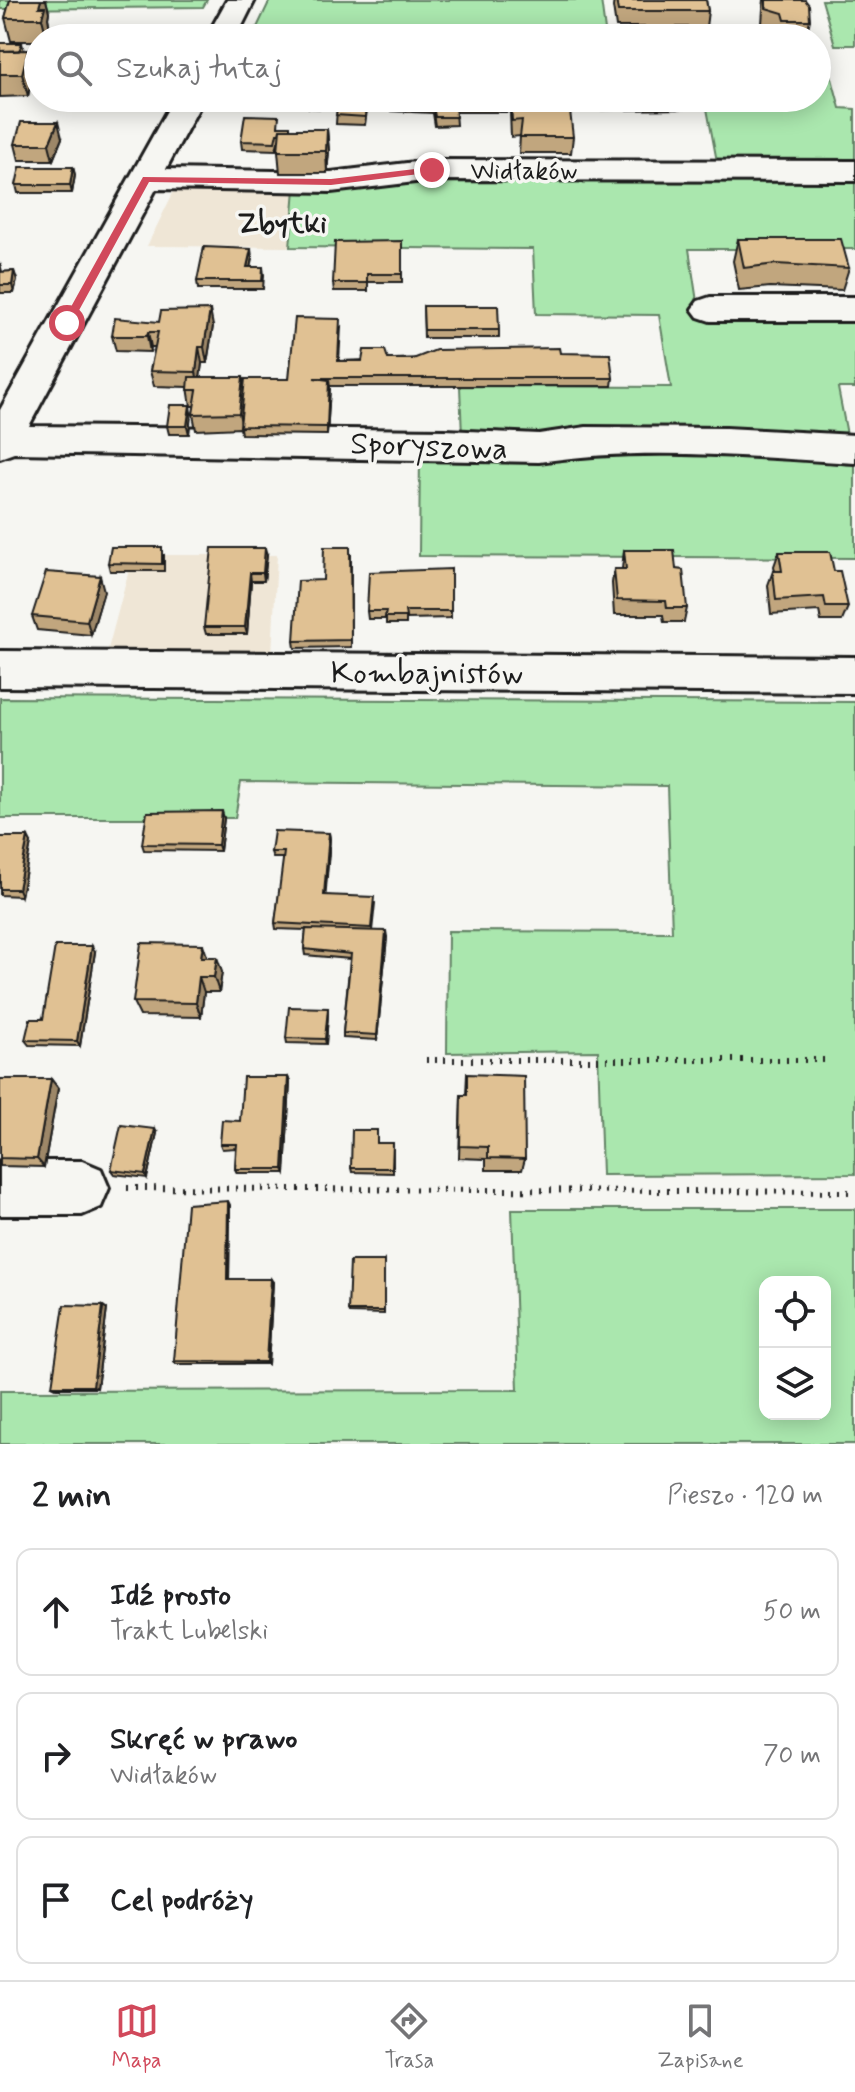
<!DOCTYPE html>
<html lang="pl">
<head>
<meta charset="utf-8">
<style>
	body { margin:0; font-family:Mynerve,sans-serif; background:#f6f6f6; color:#202124 }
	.controls { position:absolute; right:24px; bottom:24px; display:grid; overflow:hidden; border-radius:16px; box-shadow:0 4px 20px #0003 }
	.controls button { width:72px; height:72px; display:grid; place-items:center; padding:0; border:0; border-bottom:2px solid #e0e0e0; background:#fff; color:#202124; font:40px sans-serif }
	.stop { position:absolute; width:24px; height:24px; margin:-18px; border:6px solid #d1495b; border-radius:50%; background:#fff }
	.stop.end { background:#d1495b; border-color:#fff; box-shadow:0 2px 8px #0008 }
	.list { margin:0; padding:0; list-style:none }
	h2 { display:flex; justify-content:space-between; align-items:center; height:104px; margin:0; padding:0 32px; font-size:34px }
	h2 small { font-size:26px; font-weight:400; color:#757577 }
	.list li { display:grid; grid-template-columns:52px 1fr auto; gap:24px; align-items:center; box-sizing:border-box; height:128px; margin:0 16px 16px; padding:0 16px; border:2px solid #e0e0e0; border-radius:16px }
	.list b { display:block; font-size:30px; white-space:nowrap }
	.list p { margin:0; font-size:26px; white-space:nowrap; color:#757577 }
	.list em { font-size:26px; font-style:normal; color:#757577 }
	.icon { flex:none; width:44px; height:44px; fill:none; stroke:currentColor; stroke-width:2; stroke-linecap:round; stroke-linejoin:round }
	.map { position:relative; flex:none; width:855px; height:1444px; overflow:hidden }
	.search { position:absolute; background:#fff; box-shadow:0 4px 20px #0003; left:24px; right:24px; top:24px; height:88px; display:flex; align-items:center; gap:20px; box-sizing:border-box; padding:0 28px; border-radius:44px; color:#757577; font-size:30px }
	.sheet { height:536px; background:#fff }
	nav { display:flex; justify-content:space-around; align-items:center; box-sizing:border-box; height:112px; border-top:2px solid #e0e0e0; background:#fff; font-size:22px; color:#757577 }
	nav a { display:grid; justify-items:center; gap:4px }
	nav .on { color:#d1495b }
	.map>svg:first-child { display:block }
	.built { fill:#efe6d6 }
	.green { fill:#aae7ae; stroke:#638265; stroke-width:2; fill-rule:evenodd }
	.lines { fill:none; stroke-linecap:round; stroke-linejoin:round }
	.minor-casing { stroke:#1c1c1c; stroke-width:6 }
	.path { stroke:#1c1c1c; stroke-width:6; stroke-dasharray:2 7; stroke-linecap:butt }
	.minor { fill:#f6f6f2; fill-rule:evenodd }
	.wall { fill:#c1a67e; stroke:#1c1c1c; stroke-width:2 }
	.shaded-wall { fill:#9d8767; stroke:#1c1c1c; stroke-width:2 }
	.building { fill:#e0c193; stroke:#1c1c1c; stroke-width:2 }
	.route { fill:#d1495b }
	.labels { text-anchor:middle; stroke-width:7; stroke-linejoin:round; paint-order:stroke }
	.far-street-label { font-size:26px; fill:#1c1c1c; stroke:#f6f6f2 }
	.far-neighbourhood-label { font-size:28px; font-weight:bold; fill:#1c1c1c; stroke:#f6f6f2 }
	.street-label { font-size:32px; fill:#1c1c1c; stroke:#f6f6f2 }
</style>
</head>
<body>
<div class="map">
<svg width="855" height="1444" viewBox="0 0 855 1444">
	<rect width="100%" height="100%" fill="#f6f6f2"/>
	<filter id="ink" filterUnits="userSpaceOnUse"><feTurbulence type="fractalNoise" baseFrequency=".0125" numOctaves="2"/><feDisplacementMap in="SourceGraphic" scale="16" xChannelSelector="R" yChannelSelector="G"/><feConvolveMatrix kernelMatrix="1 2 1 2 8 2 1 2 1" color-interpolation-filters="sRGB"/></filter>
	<g filter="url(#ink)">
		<path class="built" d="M 295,189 L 290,247 L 147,246 L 174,191 Z
			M 133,555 L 277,555 L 272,655 L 107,653 Z"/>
		<path class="green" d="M 0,0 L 207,0 L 203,7 L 0,9 Z
			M 270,0 L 601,0 L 606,38 L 252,38 Z
			M 822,0 L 855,0 L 855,45 L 835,45 Z
			M 817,45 L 823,45 L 840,108 L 855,109 L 855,167 L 718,167 L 705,98 L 817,98 Z
			M 411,177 L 855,178 L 855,249 L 689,249 L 699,315 L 855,315 L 855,388 L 838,388 L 849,445 L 462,436 L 460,386 L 671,387 L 659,315 L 536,314 L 533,249 L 290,247 L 295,189 L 352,190 Z
			M 590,447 L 855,457 L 855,558 L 419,556 L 420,452 Z
			M 0,698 L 855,702 L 855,1174 L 602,1175 L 598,1051 L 447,1053 L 448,931 L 672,932 L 667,786 L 241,782 L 235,818 L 0,818 Z
			M 512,1209 L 855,1209 L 855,1444 L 0,1444 L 0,1391 L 518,1390 ZM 825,1282 L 825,1414 L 765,1414 L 765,1282 Z"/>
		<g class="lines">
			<g class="minor-casing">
				<path id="minor" d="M 227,0 L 255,0 L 236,38 L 206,38 Z
					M 174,98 L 204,98 L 166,169 L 331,172 L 432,160 L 855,161 L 855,181 L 432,180 L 331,192 L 156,189 L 29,426 L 445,430 L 539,434 L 586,427 L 726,428 L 855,435 L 855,463 C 751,457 643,446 539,462 L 14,453 L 0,458 L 0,410 Z
					M 710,297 L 855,297 L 855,321 L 710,321 L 698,317 L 692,309 L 698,301 Z
					M 0,651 L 855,657 L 855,693 L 0,687 Z
					M 0,1161 L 82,1161 L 101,1169 L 109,1188 L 101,1207 L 82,1215 L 0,1215 Z"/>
			</g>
			<path class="path" d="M 426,1060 L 824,1060
				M 127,1188 L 855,1192"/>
			<use href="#minor" class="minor"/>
		</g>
		<path class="wall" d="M 10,0 L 46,0 L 49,12 L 48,18 L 50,29 L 48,38 L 38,38 L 38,41 L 11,41 L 5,18 Z
			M 614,0 L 706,0 L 708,11 L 706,27 L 616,27 L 613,7 Z
			M 764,0 L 805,0 L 810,20 L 806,36 L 781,36 L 779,29 L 762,24 L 763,9 Z
			M 0,43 L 22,43 L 24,51 L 28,50 L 33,73 L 28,96 L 0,97 Z
			M 250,98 L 305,98 L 303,102 L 250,99 Z
			M 308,98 L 688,101 L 686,109 L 545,111 L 573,137 L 571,153 L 519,153 L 520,136 L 511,137 L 510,112 L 455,112 L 456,125 L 435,126 L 433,113 L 367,110 L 365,125 L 336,124 L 337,109 L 309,108 Z
			M 279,126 L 291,129 L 327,129 L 329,151 L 327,173 L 280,173 L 278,151 L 279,142 L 278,142 L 276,150 L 242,149 L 241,141 Z
			M 62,138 L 53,160 L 19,160 L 15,144 Z
			M 73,167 L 75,175 L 72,193 L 18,193 L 16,185 Z
			M 738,239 L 849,268 L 842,290 L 770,287 L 739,290 L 733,261 Z
			M 402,241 L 402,282 L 368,282 L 368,291 L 334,291 L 333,283 Z
			M 252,257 L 250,267 L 263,267 L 264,275 L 263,289 L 198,289 L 197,281 Z
			M 0,263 L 2,272 L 14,271 L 17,280 L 14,293 L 0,293 Z
			M 423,306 L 499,330 L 499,338 L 424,338 Z
			M 213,326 L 207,363 L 202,363 L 200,377 L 244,385 L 289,379 L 341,327 L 339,361 L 560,353 L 613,378 L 612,386 L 330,386 L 327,435 L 241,434 L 240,428 L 196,430 L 193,414 L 195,406 L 191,406 L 188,387 L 154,386 L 150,371 L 155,347 L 151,347 L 150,352 L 116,351 L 112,336 Z
			M 191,413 L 189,434 L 169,434 L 167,426 Z
			M 624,550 L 676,569 L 687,608 L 684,622 L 664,622 L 663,615 L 614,615 L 612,583 L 614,569 L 622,569 Z
			M 779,552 L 834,571 L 848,607 L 842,621 L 821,621 L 819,611 L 771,614 L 768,585 L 773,571 L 775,571 L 774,566 Z
			M 164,555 L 164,571 L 110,571 L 108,563 Z
			M 267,555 L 264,581 L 251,581 L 247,634 L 206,634 L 204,627 Z
			M 351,555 L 351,647 L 295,648 L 294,641 L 323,580 Z
			M 451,569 L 451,618 L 406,619 L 406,624 L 386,624 L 386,619 L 368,619 L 367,611 Z
			M 104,591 L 91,635 L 37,630 L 32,616 Z
			M 224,818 L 220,851 L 144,850 L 142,844 Z
			M 329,833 L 330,839 L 325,895 L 375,903 L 372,931 L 387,937 L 377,1040 L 343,1038 L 343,1033 L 350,959 L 305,955 L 304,949 L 306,930 L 276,929 L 275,923 L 284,858 L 273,858 L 271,852 Z
			M 0,837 L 31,843 L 21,896 L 0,895 Z
			M 95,952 L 80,1046 L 29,1045 L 25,1040 Z
			M 208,957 L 222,972 L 219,992 L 204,992 L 201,1017 L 140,1016 L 133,1002 Z
			M 328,1014 L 326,1044 L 287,1043 L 286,1038 Z
			M 467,1074 L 525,1159 L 522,1170 L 486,1170 L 486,1159 L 459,1158 L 461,1095 L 466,1095 Z
			M 288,1077 L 290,1082 L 285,1173 L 237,1173 L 235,1169 L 236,1148 L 222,1149 L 220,1144 L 240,1121 Z
			M 0,1079 L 51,1079 L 58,1088 L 44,1167 L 0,1166 Z
			M 157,1133 L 147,1178 L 114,1174 L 111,1170 Z
			M 378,1143 L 393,1143 L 393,1173 L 352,1172 L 351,1168 Z
			M 230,1205 L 229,1279 L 273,1282 L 268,1364 L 176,1364 L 174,1361 Z
			M 384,1261 L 384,1314 L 349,1313 L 348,1311 Z
			M 103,1306 L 107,1309 L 97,1388 L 56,1388 L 52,1386 Z"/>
		<path class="shaded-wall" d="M 41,0 L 46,0 L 49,12 L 48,18 L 50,29 L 48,38 L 47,38 L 39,7 Z
			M 28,50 L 33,73 L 28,96 L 22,74 Z
			M 58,122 L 62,138 L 53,160 L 49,144 Z
			M 327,129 L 329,151 L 327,173 L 326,151 Z
			M 73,167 L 75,175 L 72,193 L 70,185 Z
			M 251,249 L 252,257 L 249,275 L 247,267 Z
			M 14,271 L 17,280 L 14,293 L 12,285 Z
			M 210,310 L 213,326 L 207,363 L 204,347 Z
			M 148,332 L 151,347 L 150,352 L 147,336 Z
			M 199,347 L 202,363 L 199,387 L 196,372 Z
			M 243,377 L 245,392 L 242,428 L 239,413 Z
			M 329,380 L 330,388 L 327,435 L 327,427 Z
			M 190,405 L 191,413 L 189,434 L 187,426 Z
			M 265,548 L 267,555 L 264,581 L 263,573 Z
			M 250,573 L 251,581 L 247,634 L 245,627 Z
			M 100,576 L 104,591 L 91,635 L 87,621 Z
			M 222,811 L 224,818 L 220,851 L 218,845 Z
			M 329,833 L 330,839 L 325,901 L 324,895 Z
			M 28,837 L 31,843 L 21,896 L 18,889 Z
			M 386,931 L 387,937 L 377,1040 L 377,1035 Z
			M 203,944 L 208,959 L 201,957 Z
			M 92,946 L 95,952 L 80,1046 L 77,1041 Z
			M 217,957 L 222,972 L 219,992 L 214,977 Z
			M 199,977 L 204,992 L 201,1017 L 196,1003 Z
			M 328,1008 L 328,1014 L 326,1044 L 325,1039 Z
			M 288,1077 L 290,1082 L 285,1173 L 283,1169 Z
			M 51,1079 L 58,1088 L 44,1167 L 37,1159 Z
			M 155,1129 L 157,1133 L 147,1178 L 145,1174 Z
			M 228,1201 L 230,1205 L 229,1283 L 227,1279 Z
			M 271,1279 L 273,1282 L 268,1364 L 266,1362 Z
			M 103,1306 L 107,1309 L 97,1388 L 93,1386 Z"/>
		<path class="building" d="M 10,0 L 41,0 L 39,7 L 45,7 L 42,18 L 5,18 Z
			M 616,0 L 706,0 L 708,11 L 618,11 Z
			M 766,0 L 805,0 L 809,5 L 810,20 L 785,20 L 783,13 L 766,8 Z
			M 94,30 L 128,30 L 127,37 L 141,38 L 79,38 L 79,35 L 94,34 Z
			M 389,35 L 439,35 L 438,38 L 388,38 Z
			M 0,43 L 22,43 L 19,51 L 0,51 Z
			M 28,50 L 22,74 L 0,74 L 0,51 Z
			M 308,98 L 687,98 L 688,101 L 455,104 L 456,117 L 435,117 L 433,105 L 308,100 Z
			M 338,103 L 366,104 L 365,117 L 336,115 Z
			M 511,104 L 545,104 L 545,111 L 570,111 L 573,137 L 520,137 L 522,120 L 512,121 Z
			M 245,115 L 279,116 L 278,126 L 290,126 L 290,129 L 280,129 L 279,133 L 277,133 L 275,142 L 241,141 Z
			M 21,122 L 58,122 L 49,144 L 15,144 Z
			M 280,129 L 327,129 L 326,151 L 278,151 Z
			M 20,167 L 73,167 L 70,185 L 16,185 Z
			M 738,239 L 841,239 L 849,268 L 776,264 L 744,268 Z
			M 402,241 L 402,274 L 367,274 L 367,283 L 333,283 L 335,242 Z
			M 204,247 L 251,249 L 247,267 L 263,267 L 262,281 L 197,281 Z
			M 14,271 L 12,285 L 0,285 L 0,272 Z
			M 423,306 L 498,306 L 499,330 L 424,330 Z
			M 210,310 L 204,347 L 199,347 L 196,372 L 150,371 L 158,332 L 148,332 L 147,336 L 112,336 L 115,318 L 159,322 L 161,311 Z
			M 295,318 L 340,319 L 338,361 L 362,361 L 364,350 L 385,350 L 388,359 L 413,359 L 436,350 L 559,348 L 560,353 L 610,354 L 613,378 L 314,378 L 329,380 L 327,427 L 240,426 L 245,379 L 289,379 Z
			M 189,377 L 243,377 L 239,413 L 193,414 L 197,390 L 188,390 Z
			M 170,405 L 190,405 L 187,426 L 167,426 Z
			M 111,547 L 162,547 L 162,564 L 108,563 Z
			M 324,547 L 350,547 L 351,640 L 294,641 L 298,581 L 323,580 Z
			M 212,548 L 265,548 L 263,573 L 250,573 L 245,627 L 204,627 Z
			M 624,550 L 674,550 L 676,569 L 683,570 L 687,608 L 667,608 L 666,601 L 617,600 L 614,569 L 626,569 Z
			M 779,552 L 830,552 L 834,571 L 840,571 L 848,607 L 826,607 L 824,597 L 776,600 L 773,571 L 782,571 Z
			M 451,569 L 451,611 L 405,611 L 406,617 L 385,617 L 386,611 L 367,611 L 369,572 Z
			M 46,572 L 100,576 L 87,621 L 32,616 Z
			M 222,811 L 218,845 L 142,844 L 147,812 Z
			M 274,831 L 329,833 L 324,895 L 374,897 L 371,928 L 275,923 L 284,852 L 271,852 Z
			M 0,837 L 28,837 L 18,889 L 0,889 Z
			M 306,929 L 386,931 L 377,1035 L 343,1033 L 351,954 L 304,949 Z
			M 141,943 L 203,944 L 201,957 L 217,957 L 214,977 L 199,977 L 196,1003 L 133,1002 Z
			M 55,946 L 92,946 L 77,1041 L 25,1040 L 30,1019 L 43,1019 Z
			M 289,1007 L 328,1008 L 325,1039 L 286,1038 Z
			M 467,1074 L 524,1076 L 525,1159 L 488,1158 L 488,1147 L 460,1146 L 461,1095 L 467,1095 Z
			M 243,1077 L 288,1077 L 283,1169 L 235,1169 L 237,1144 L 220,1144 L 222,1120 L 240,1121 Z
			M 0,1079 L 51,1079 L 37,1159 L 0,1158 Z
			M 121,1125 L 155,1129 L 145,1174 L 111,1170 Z
			M 352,1130 L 377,1130 L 377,1143 L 393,1143 L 392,1168 L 351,1168 Z
			M 228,1201 L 227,1279 L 271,1279 L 266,1362 L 174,1361 L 187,1204 Z
			M 350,1261 L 384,1261 L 384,1311 L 348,1311 Z
			M 64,1305 L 103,1306 L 93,1386 L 52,1386 Z"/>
	</g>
	<path class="route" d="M 432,167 L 435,172 L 331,185 L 149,182 L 71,325 L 62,323 L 143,177 L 331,179 Z"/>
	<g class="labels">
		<g class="far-street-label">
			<text x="524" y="179">Widłaków</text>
		</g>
		<g class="far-neighbourhood-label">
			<text x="282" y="232">Zbytki</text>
		</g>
		<g class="street-label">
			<text transform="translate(429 445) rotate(2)" y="11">Sporyszowa</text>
			<text x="427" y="683">Kombajnistów</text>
		</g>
	</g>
</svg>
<div class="controls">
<button><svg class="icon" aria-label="locate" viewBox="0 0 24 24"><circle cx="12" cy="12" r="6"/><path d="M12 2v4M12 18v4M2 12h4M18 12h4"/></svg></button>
<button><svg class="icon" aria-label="layers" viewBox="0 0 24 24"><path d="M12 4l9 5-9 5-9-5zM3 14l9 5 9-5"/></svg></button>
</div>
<div class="stop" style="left:67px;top:323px"></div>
<div class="stop end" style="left:432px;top:170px"></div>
<div class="search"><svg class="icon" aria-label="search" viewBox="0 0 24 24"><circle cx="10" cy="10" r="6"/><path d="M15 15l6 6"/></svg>Szukaj tutaj</div>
</div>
<section class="sheet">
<h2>2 min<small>Pieszo · 120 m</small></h2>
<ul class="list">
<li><svg class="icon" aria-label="ahead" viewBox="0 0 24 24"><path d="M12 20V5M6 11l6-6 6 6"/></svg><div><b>Idź prosto</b><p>Trakt Lubelski</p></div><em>50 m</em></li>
<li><svg class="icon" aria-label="right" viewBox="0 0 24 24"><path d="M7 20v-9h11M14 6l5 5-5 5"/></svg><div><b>Skręć w prawo</b><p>Widłaków</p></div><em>70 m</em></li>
<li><svg class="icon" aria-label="arrive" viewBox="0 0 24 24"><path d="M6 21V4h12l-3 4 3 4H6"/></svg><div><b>Cel podróży</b></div></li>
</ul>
</section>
<nav>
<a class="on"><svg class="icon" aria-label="map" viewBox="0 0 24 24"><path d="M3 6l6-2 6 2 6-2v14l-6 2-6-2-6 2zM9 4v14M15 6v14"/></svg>Mapa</a>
<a><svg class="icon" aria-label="directions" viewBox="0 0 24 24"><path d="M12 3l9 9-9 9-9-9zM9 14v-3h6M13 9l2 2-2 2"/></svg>Trasa</a>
<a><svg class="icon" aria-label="saved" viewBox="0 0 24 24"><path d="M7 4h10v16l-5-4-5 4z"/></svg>Zapisane</a>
</nav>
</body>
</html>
